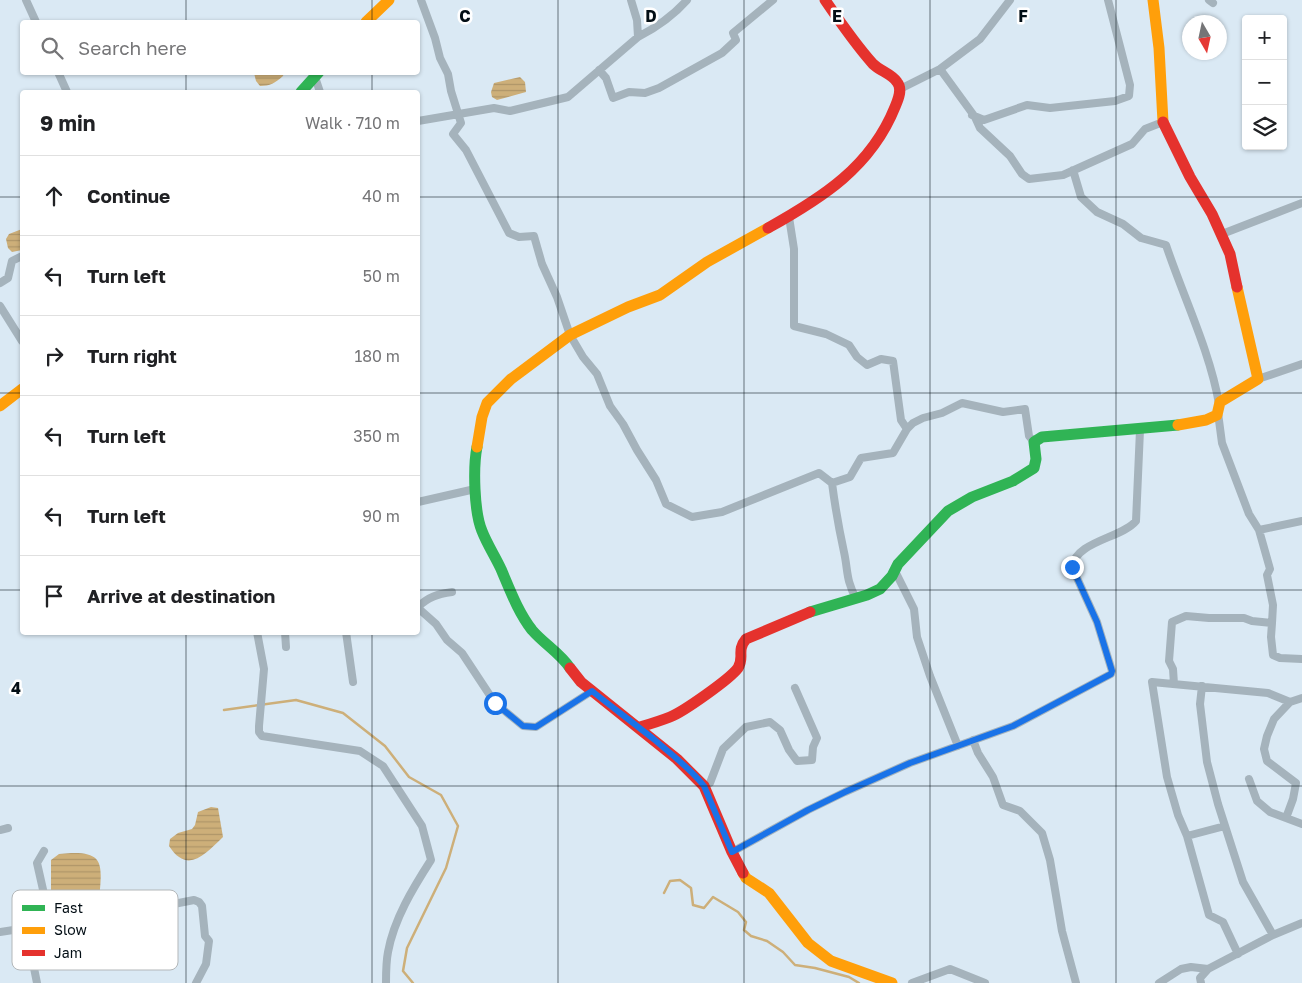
<!DOCTYPE html>
<html lang="en">
<head>
<meta charset="utf-8">
<style>
	body { margin:0; font-family:"Golos Text",sans-serif; background:#f6f6f6; color:#202124 }
	.controls { position:absolute; right:15px; top:15px; display:grid; overflow:hidden; border-radius:5px; box-shadow:0 1px 4px #0004 }
	.controls button { width:45px; height:45px; display:grid; place-items:center; padding:0; border:0; border-bottom:1px solid #e0e0e0; background:#fff; color:#202124; font:25px sans-serif }
	.compass { position:absolute; left:1182px; top:15px; width:45px; height:45px; border-radius:50%; background:#fff; box-shadow:0 1px 4px #0004; rotate:171deg }
	.stop { position:absolute; width:15px; height:15px; margin:-11px; border:4px solid #1a73e8; border-radius:50%; background:#fff }
	.stop.end { background:#1a73e8; border-color:#fff; box-shadow:0 1px 5px #0008 }
	.list { margin:0; padding:0; list-style:none }
	h2 { display:flex; justify-content:space-between; align-items:center; height:65px; margin:0; padding:0 20px; font-size:21px }
	h2 small { font-size:16px; font-weight:400; color:#757577 }
	.list li { display:grid; grid-template-columns:32px 1fr auto; gap:15px; align-items:center; box-sizing:border-box; height:80px; padding:0 20px; border-top:1px solid #e0e0e0 }
	.list b { display:block; font-size:19px; white-space:nowrap }
	.list em { font-size:16px; font-style:normal; color:#757577 }
	.icon { flex:none; width:28px; height:28px; fill:none; stroke:currentColor; stroke-width:2; stroke-linecap:round; stroke-linejoin:round }
	.map { position:relative; flex:none; width:1302px; height:983px; overflow:hidden }
	.search { position:absolute; background:#fff; box-shadow:0 1px 4px #0004; left:20px; top:20px; width:400px; height:55px; display:flex; align-items:center; gap:12px; box-sizing:border-box; padding:0 18px; border-radius:5px; color:#757577; font-size:19px }
	.panel { position:absolute; background:#fff; box-shadow:0 1px 4px #0004; left:20px; top:90px; width:400px; height:545px; border-radius:5px }
	.map>svg:first-child { display:block }
	.water { fill:url(#water-rules) }
	.lines { fill:none; stroke-linecap:round; stroke-linejoin:round }
	.stream { stroke:#cdaf79; stroke-width:2.5 }
	.street { stroke:#a5b3bc; stroke-width:8 }
	.fast { stroke:#30b455; stroke-width:11 }
	.slow { stroke:#ff9f0a; stroke-width:11 }
	.jam { stroke:#e5322d; stroke-width:11 }
	.route { stroke:#1a73e8; stroke-width:6 }
	.grid { fill:none; stroke:#030e15; stroke-width:1; stroke-opacity:0.55 }
	.key { fill:#fff; stroke:#b3b7b9; stroke-width:1 }
	.key-label { font-size:14px; fill:#030e15 }
	.grid-label { font-size:16px; text-anchor:middle; font-weight:bold; fill:#030e15; stroke:#fff; stroke-width:5; stroke-linejoin:round; paint-order:stroke }
</style>
</head>
<body>
<div class="map">
<svg width="1302" height="983" viewBox="0 0 1302 983">
	<defs>
		<pattern id="water-rules" width="6" height="5" patternUnits="userSpaceOnUse" patternTransform="scale(1.25)"><rect width="6" height="5" fill="#cdaf79"/><path d="M0 2.5h6" fill="none" stroke="#ae9568"/></pattern>
	</defs>
	<rect width="100%" height="100%" fill="#dae9f4"/>
	<path class="water" d="M 254,73 L 254,72 L 284,73 L 283,76 C 275,83 270,86 260,86 L 256,81 Z
		M 520,77 L 525,82 L 526,92 L 497,100 L 492,97 L 491,92 L 494,83 Z
		M 22,229 L 22,250 L 12,252 L 8,248 L 6,239 L 9,234 Z
		M 211,807 L 218,808 L 223,837 C 205,854 188,875 169,846 L 170,839 L 178,833 L 192,829 L 195,825 L 198,812 Z
		M 71,853 C 102,852 102,864 100,889 C 99,897 100,906 93,911 C 85,918 70,917 60,919 L 53,914 L 51,908 L 51,860 L 59,854 Z"/>
	<g class="lines">
		<path class="stream" d="M 224,710 L 296,700 L 343,713 L 385,746 L 409,777 L 441,795 L 458,826 L 446,868 L 407,948 L 403,971 L 413,983
			M 664,893 L 670,881 L 680,880 L 691,888 L 693,905 L 704,908 L 713,897 L 738,912 L 746,922 L 744,930 L 751,936 L 767,941 L 783,952 L 795,965 L 815,968 L 849,977 L 859,983"/>
		<path class="street" d="M 26,0 L 36,22
			M 421,0 L 435,38 L 440,58 L 448,74 L 451,91 L 461,123 L 453,134 L 466,150 L 509,233 L 519,237 L 534,236 L 542,264 L 557,297 L 570,335 L 583,357 L 597,374 L 610,406 L 623,424 L 637,450 L 656,480 L 666,504 L 692,517 L 722,512 L 819,473 L 832,483
			M 1209,0 L 1213,3
			M 638,37 C 657,27 673,16 687,0
			M 940,69 L 975,117 L 980,128 L 1010,156 L 1022,174 L 1029,179 L 1063,175 L 1132,144 L 1145,129 L 1163,122
			M 599,70 L 606,78 L 613,98 L 629,92 L 645,93 L 659,88 L 722,53 L 736,40 L 733,33 L 773,0
			M 58,72 L 67,92
			M 315,77 L 320,92
			M 900,89 L 940,69 L 980,39 L 1010,0
			M 972,115 L 984,120 L 1027,105 L 1050,108 L 1115,101 L 1129,96 L 1130,85 L 1108,0
			M 418,121 L 494,108 L 510,111 L 568,97 L 638,37 L 637,20 L 631,0
			M 1073,170 L 1081,197 L 1097,212 L 1123,224 L 1141,238 L 1166,245 C 1183,296 1210,351 1219,404
			M 789,217 L 794,249 L 794,326 L 826,334 L 849,345 L 857,357 L 867,365 L 881,359 L 893,361 L 901,420 L 907,429
			M 1222,234 L 1302,203
			M 0,283 L 8,278 L 12,261 L 22,256
			M 0,306 L 22,341
			M 1258,379 L 1302,364
			M 1218,413 L 1222,443 L 1249,514 L 1259,530 L 1302,521
			M 418,502 L 475,489
			M 1259,530 L 1270,569 L 1267,575 L 1273,605 L 1272,623
			M 895,571 L 914,609 L 917,637 L 930,676 L 958,746
			M 856,598 C 846,581 848,570 844,552 C 839,529 835,506 832,483 L 850,477 L 861,458 L 893,453 L 907,429 L 913,423 L 923,418 L 942,413 L 962,403 L 1003,412 L 1025,409 L 1029,436 L 1034,442
			M 418,607 C 428,597 438,594 452,592
			M 418,608 L 436,624 L 447,640 L 462,653 L 495,703 L 523,726 L 536,727 L 592,691
			M 257,632 L 264,669 L 259,726 L 259,732 L 262,736 L 360,751 L 383,766 L 422,826 L 431,860 C 413,888 394,919 388,952 C 386,962 386,973 386,983
			M 285,632 L 286,647
			M 346,632 L 353,682
			M 1174,684 L 1173,669 L 1169,661 L 1172,622 L 1186,616 L 1209,618 L 1244,618 L 1252,621 L 1272,623 L 1271,637 L 1273,655 L 1280,658 L 1302,659
			M 1202,686 L 1200,704 L 1207,762 L 1218,804 L 1243,882 L 1273,935
			M 973,740 L 978,753 L 993,777 L 1003,805 L 1020,811 L 1042,833 L 1050,860 L 1062,931 L 1076,983
			M 1249,779 L 1257,801 L 1270,812 L 1302,824
			M 704,786 L 710,783 L 723,749 L 746,727 L 770,722 L 780,730 L 789,750 L 797,761 L 812,760 L 813,747 L 817,738 L 795,688
			M 1286,818 L 1293,799 L 1296,783 L 1267,761 L 1264,749 L 1267,736 L 1274,719 L 1290,702 L 1302,698
			M 0,830 L 8,828
			M 1187,836 L 1225,826
			M 44,851 L 37,863 L 51,925
			M 732,852 L 808,810 L 845,792 L 910,763 L 1013,726 L 1111,674 L 1112,671 L 1097,622 L 1072,567 C 1076,541 1122,538 1136,521 L 1140,430
			M 122,912 L 126,941
			M 26,928 L 37,983
			M 0,932 L 143,910 L 194,900 L 199,902 L 202,906 L 205,936 L 209,941 L 206,964 L 196,983
			M 1238,954 L 1223,922 L 1209,915 L 1187,836 L 1178,815 L 1167,777 L 1152,682 L 1268,693 L 1290,702
			M 912,983 L 950,969 L 985,983
			M 1159,983 L 1181,969 L 1191,967 L 1208,969 L 1273,935 L 1302,923
			M 1201,983 L 1200,978 L 1208,969"/>
		<path class="fast" d="M 301,92 L 319,72
			M 477,447 C 473,467 474,512 482,531 C 487,544 495,556 501,569 C 510,590 518,612 532,630 C 544,644 560,653 570,668
			M 810,612 L 867,595 L 880,589 L 892,576 L 898,564 L 948,511 L 972,497 L 1013,481 L 1034,468 L 1036,459 L 1034,442 L 1042,437 L 1178,425"/>
		<path class="slow" d="M 1153,0 L 1159,48 L 1163,122
			M 366,22 L 389,0
			M 0,406 L 22,389
			M 1178,425 L 1206,420 L 1217,415 L 1220,402 L 1258,379 L 1237,287
			M 477,447 L 482,417 L 487,403 L 511,379 L 570,335 L 628,307 L 660,295 L 707,262 L 768,228
			M 743,873 L 746,878 L 769,893 L 808,943 L 831,961 L 892,983"/>
		<path class="jam" d="M 1163,122 L 1190,177 L 1212,214 L 1230,254 L 1237,287
			M 768,228 C 822,198 871,167 895,107 C 898,100 903,89 897,82 C 892,74 880,71 873,64 C 855,44 840,22 825,0
			M 570,668 L 581,682 L 677,759 L 704,786 L 732,852 L 743,873
			M 640,727 C 650,724 660,721 670,717 C 683,712 730,679 738,668 C 745,657 736,651 746,639 L 810,612"/>
	</g>
	<g class="lines">
		<path class="route" d="M 495,703 L 523,726 L 536,727 L 592,691 C 613,708 635,724 656,741 C 673,756 690,768 704,786 L 732,852 L 808,810 L 845,792 L 910,763 L 1013,726 L 1111,674 L 1112,671 L 1097,622 L 1072,567"/>
	</g>
	<path class="grid" d="M 186,0 L 186,22M 372,0 L 372,22M 558,0 L 558,983M 744,0 L 744,983M 930,0 L 930,983M 1116,0 L 1116,983M 186,72 L 186,92M 372,72 L 372,92M 0,197 L 22,197M 418,197 L 1302,197M 0,393 L 22,393M 418,393 L 1302,393M 0,590 L 22,590M 418,590 L 1302,590M 186,632 L 186,983M 372,632 L 372,983M 0,786 L 1302,786"/>
	<rect x="12" y="890" width="166" height="80" rx="8" class="key"/>
	<rect x="22" y="905" width="23" height="6" fill="#30b455"/>
	<rect x="22" y="927" width="23" height="7" fill="#ff9f0a"/>
	<rect x="22" y="950" width="23" height="6" fill="#e5322d"/>
	<g class="key-label">
		<text x="54" y="913">Fast</text>
		<text x="54" y="935">Slow</text>
		<text x="54" y="958">Jam</text>
	</g>
	<g class="grid-label">
		<text x="465" y="22">C</text>
		<text x="651" y="22">D</text>
		<text x="837" y="22">E</text>
		<text x="1023" y="22">F</text>
		<text x="16" y="694">4</text>
	</g>
</svg>
<div class="controls">
<button>+</button>
<button>−</button>
<button><svg class="icon" aria-label="layers" viewBox="0 0 24 24"><path d="M12 4l9 5-9 5-9-5zM3 14l9 5 9-5"/></svg></button>
</div>
<svg class="compass" viewBox="-18 -18 36 36"><path d="M0-13l5 13h-10z" fill="#e53935"/><path d="M0 13l5-13h-10z" fill="#757577"/></svg>
<div class="stop" style="left:495px;top:703px"></div>
<div class="stop end" style="left:1072px;top:567px"></div>
<div class="search"><svg class="icon" aria-label="search" viewBox="0 0 24 24"><circle cx="10" cy="10" r="6"/><path d="M15 15l6 6"/></svg>Search here</div>
<section class="panel">
<h2>9 min<small>Walk · 710 m</small></h2>
<ul class="list">
<li><svg class="icon" aria-label="ahead" viewBox="0 0 24 24"><path d="M12 20V5M6 11l6-6 6 6"/></svg><div><b>Continue</b></div><em>40 m</em></li>
<li><svg class="icon" aria-label="left" viewBox="0 0 24 24"><path d="M17 20v-9H6M10 6l-5 5 5 5"/></svg><div><b>Turn left</b></div><em>50 m</em></li>
<li><svg class="icon" aria-label="right" viewBox="0 0 24 24"><path d="M7 20v-9h11M14 6l5 5-5 5"/></svg><div><b>Turn right</b></div><em>180 m</em></li>
<li><svg class="icon" aria-label="left" viewBox="0 0 24 24"><path d="M17 20v-9H6M10 6l-5 5 5 5"/></svg><div><b>Turn left</b></div><em>350 m</em></li>
<li><svg class="icon" aria-label="left" viewBox="0 0 24 24"><path d="M17 20v-9H6M10 6l-5 5 5 5"/></svg><div><b>Turn left</b></div><em>90 m</em></li>
<li><svg class="icon" aria-label="arrive" viewBox="0 0 24 24"><path d="M6 21V4h12l-3 4 3 4H6"/></svg><div><b>Arrive at destination</b></div></li>
</ul>
</section>
</div>
</body>
</html>
